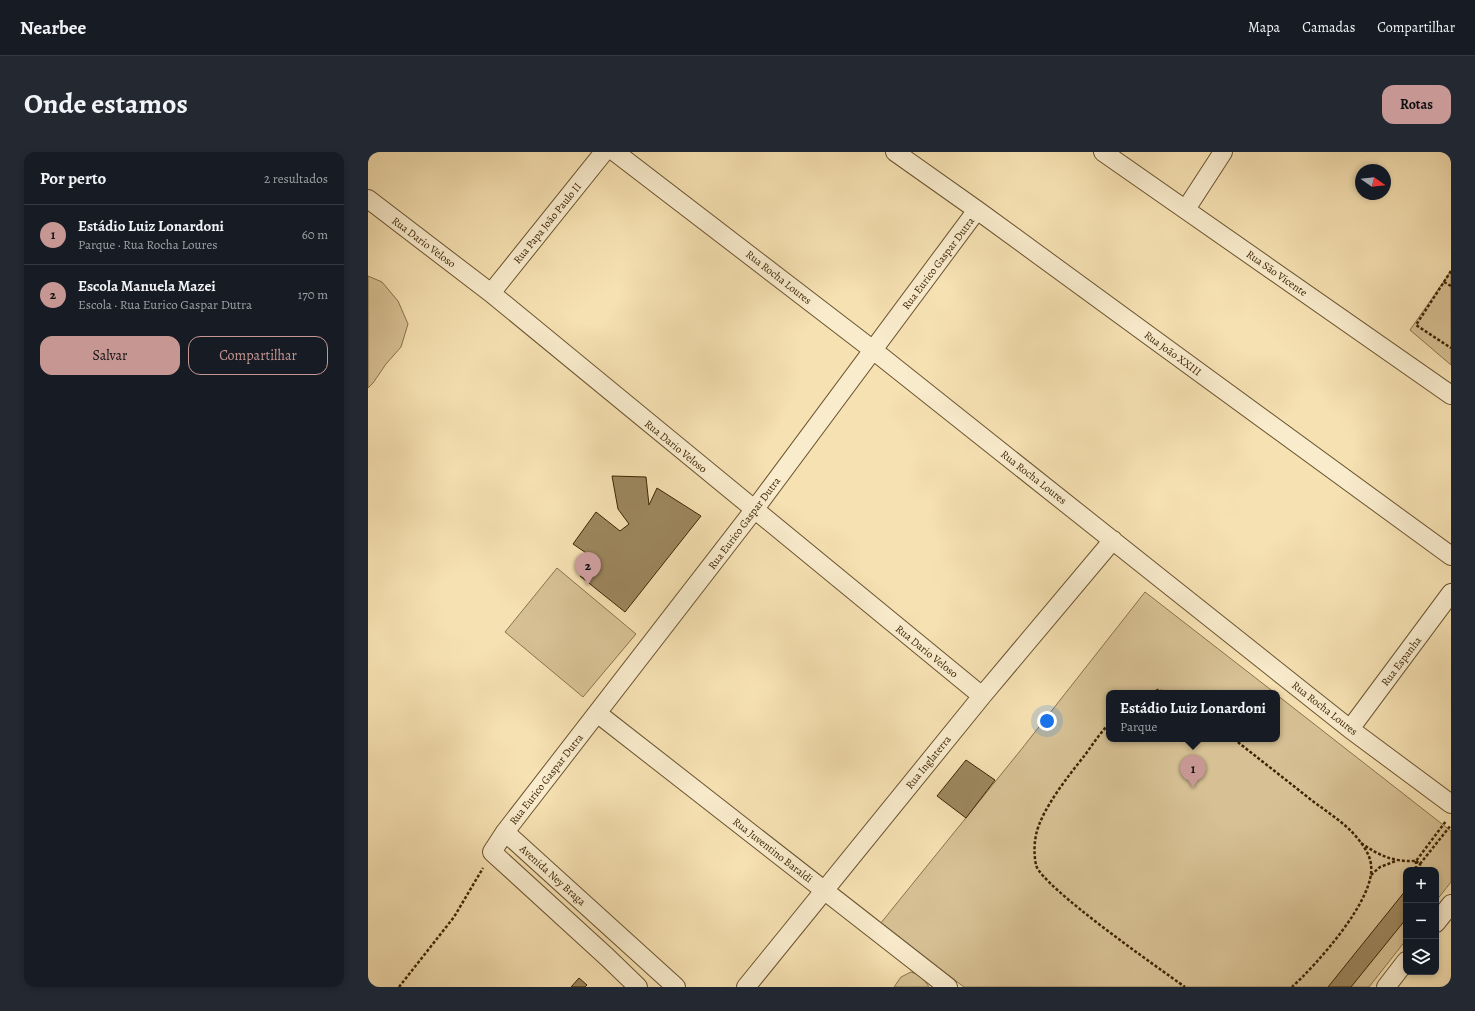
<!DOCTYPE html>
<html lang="pt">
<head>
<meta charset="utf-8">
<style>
	body { margin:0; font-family:Alegreya,serif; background:#242831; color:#f1f3f6 }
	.controls { position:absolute; right:12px; bottom:12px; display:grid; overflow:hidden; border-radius:8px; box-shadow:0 2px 6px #0003 }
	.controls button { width:36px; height:36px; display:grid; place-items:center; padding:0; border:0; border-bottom:1px solid #363941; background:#171b24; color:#f1f3f6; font:20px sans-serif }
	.compass { position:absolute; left:987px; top:12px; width:36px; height:36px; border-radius:50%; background:#171b24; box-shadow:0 2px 6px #0003; rotate:104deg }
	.you { position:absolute; left:679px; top:569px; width:14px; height:14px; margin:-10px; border:3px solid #fff; border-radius:50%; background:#1a73e8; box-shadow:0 0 0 6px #1a73e833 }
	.badge { display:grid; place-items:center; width:26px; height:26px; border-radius:50%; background:#c59692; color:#111; font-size:13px; font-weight:700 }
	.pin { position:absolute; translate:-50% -33px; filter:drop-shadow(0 1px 2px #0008) }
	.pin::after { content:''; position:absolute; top:21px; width:14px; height:12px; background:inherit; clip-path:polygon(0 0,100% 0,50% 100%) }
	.popup { position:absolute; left:738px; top:538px; width:174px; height:52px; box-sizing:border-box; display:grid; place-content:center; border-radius:8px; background:#171b24; filter:drop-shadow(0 1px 3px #0005); font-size:13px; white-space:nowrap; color:#9ea1a6 }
	.popup b { font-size:15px; color:#f1f3f6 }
	.popup::after { content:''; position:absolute; left:50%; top:100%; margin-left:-8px; border:8px solid transparent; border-top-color:#171b24 }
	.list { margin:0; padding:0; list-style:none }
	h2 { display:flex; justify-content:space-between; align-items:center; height:52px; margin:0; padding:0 16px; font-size:17px }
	h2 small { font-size:13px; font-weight:400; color:#9ea1a6 }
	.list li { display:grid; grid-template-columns:26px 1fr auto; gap:12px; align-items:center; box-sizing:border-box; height:60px; padding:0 16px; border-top:1px solid #363941 }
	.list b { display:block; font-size:15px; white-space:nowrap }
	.list p { margin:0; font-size:13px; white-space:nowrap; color:#9ea1a6 }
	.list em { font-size:13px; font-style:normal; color:#9ea1a6 }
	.actions { display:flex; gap:8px; padding:12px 16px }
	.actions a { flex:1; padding:9px 0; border:1px solid #c59692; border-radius:12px; text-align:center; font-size:14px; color:#c59692 }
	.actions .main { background:#c59692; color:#111 }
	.icon { flex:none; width:22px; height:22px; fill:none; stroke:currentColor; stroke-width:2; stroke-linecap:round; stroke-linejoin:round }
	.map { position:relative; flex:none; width:1083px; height:835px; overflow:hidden; border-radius:12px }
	header { display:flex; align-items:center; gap:24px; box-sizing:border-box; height:56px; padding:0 20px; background:#171b24; border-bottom:1px solid #363941 }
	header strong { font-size:19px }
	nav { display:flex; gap:22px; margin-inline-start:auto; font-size:14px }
	.intro { display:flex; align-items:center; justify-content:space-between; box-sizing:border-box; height:96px; padding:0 24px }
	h1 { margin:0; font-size:28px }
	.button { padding:10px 18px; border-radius:12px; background:#c59692; color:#111; font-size:14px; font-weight:700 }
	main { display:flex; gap:24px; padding:0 24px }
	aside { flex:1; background:#171b24; border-radius:12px; box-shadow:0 2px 6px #0003 }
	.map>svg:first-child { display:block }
	.green { fill:#d7c194; stroke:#8a734c }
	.building { fill:#9d875e; stroke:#3d2504 }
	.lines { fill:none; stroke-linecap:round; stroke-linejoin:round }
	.minor-casing { stroke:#6b5430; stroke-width:20 }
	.path { stroke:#3d2504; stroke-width:2.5; stroke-dasharray:3 2; stroke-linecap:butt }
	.minor { stroke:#f9eccd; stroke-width:18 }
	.labels { text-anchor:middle; stroke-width:3; stroke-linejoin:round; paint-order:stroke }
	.street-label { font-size:11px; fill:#3d2504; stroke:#f9eccd }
</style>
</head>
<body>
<header>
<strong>Nearbee</strong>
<nav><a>Mapa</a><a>Camadas</a><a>Compartilhar</a></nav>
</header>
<div class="intro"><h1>Onde estamos</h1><a class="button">Rotas</a></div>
<main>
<aside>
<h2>Por perto<small>2 resultados</small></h2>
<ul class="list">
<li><span class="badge">1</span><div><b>Estádio Luiz Lonardoni</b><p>Parque · Rua Rocha Loures</p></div><em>60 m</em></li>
<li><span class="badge">2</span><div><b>Escola Manuela Mazei</b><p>Escola · Rua Eurico Gaspar Dutra</p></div><em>170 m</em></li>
</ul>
<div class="actions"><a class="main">Salvar</a><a>Compartilhar</a></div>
</aside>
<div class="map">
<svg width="1083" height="835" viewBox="0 0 1083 835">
	<rect width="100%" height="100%" fill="#f6e1b2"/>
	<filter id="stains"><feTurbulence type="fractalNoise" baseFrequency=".005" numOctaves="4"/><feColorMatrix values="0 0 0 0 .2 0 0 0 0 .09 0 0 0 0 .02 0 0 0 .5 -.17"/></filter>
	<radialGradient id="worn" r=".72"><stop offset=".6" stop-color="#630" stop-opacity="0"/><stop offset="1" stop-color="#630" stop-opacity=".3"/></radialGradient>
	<path class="green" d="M 1083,119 L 1083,213 L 1042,178 Z
		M 0,124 L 14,130 L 30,149 L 40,172 L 33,195 L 18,212 L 5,231 L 0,236 Z
		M 189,416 L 268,482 L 215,545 L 137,480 Z
		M 777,440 L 907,541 L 741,541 L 741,587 L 909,587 L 909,543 L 1083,679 L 1083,730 L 1068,749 L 1068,718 L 1038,718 L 1038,788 L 1001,835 L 596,835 L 512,772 L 652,599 Z
		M 543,820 C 552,823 556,827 561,835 L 526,835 L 533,825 Z"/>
	<path class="building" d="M 244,324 L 278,325 L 281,353 L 289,336 L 333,364 L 257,460 L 212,424 L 227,407 L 205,392 L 228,360 L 252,379 L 261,372 L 250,357 Z
		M 598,608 L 627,628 L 598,666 L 569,644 Z
		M 1038,738 L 1038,767 L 983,835 L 960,835 Z
		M 211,826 L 219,833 L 217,835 L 203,835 Z"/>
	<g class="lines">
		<g class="minor-casing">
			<path id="minor" d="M 247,0 L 505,198 L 982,577 L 1083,652
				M 527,0 L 609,58 L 1083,404
				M 735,0 L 1083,243
				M 0,47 L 123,141 L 614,544
				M 818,57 L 855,0
				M 123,141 L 236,0
				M 229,561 L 580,835
				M 982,577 L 1083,441
				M 137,680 L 308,835
				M 1068,771 L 1083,752
				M 270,835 L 239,805 L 124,700 L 137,680 L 386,358 L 609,58
				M 378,835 L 614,544 L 745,388
				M 1018,835 L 1038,809"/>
		</g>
		<path class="path" d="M 1083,119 L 1048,173 L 1083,196
			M 1076,130 L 1083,134
			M 783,541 L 790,538 L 800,541
			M 741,572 C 732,581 725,592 717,603 C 701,623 673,658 668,683 C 666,693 666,703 668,713 C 674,735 792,817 817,835
			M 866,587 C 891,607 917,627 942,647 C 955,657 969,666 981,677 C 990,686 1002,700 1003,713 C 1008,747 948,813 924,835
			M 993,691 C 1012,704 1025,710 1048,709 L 1078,669
			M 1048,709 L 1052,712 L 1083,673
			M 1048,709 L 1048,718
			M 1050,718 L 1052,712 L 1053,718
			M 1003,723 L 1012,715 L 1028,709
			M 31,835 L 86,765 L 115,716"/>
		<use href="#minor" class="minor"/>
	</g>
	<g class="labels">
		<g class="street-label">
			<text transform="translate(179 71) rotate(-51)" y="4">Rua Papa João Paulo II</text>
			<text transform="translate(56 90) rotate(37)" y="4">Rua Dario Veloso</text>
			<text transform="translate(570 111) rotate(-53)" y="4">Rua Eurico Gaspar Dutra</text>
			<text transform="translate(909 121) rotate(35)" y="4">Rua São Vicente</text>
			<text transform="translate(411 125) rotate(38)" y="4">Rua Rocha Loures</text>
			<text transform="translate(805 201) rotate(36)" y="4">Rua João XXIII</text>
			<text transform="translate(308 294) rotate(39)" y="4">Rua Dario Veloso</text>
			<text transform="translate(666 325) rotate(38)" y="4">Rua Rocha Loures</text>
			<text transform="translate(376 371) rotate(-53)" y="4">Rua Eurico Gaspar Dutra</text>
			<text transform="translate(559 499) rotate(39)" y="4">Rua Dario Veloso</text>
			<text transform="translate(1033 509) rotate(-53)" y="4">Rua Espanha</text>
			<text transform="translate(957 556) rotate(38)" y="4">Rua Rocha Loures</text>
			<text transform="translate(560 610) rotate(-51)" y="4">Rua Inglaterra</text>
			<text transform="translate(178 627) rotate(-52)" y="4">Rua Eurico Gaspar Dutra</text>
			<text transform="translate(405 698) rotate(38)" y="4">Rua Juventino Baraldi</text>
			<text transform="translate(185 723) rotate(42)" y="4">Avenida Ney Braga</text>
		</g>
	</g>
	<rect width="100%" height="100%" filter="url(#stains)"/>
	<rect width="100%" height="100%" fill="url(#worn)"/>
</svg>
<div class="controls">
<button>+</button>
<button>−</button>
<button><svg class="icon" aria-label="layers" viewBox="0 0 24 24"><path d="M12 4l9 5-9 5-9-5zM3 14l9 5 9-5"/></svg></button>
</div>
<svg class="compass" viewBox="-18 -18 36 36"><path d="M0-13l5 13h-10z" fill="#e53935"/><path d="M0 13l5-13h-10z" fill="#9ea1a6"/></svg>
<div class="you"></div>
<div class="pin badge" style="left:825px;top:636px">1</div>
<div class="popup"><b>Estádio Luiz Lonardoni</b>Parque</div>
<div class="pin badge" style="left:220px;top:433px">2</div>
</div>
</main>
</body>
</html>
